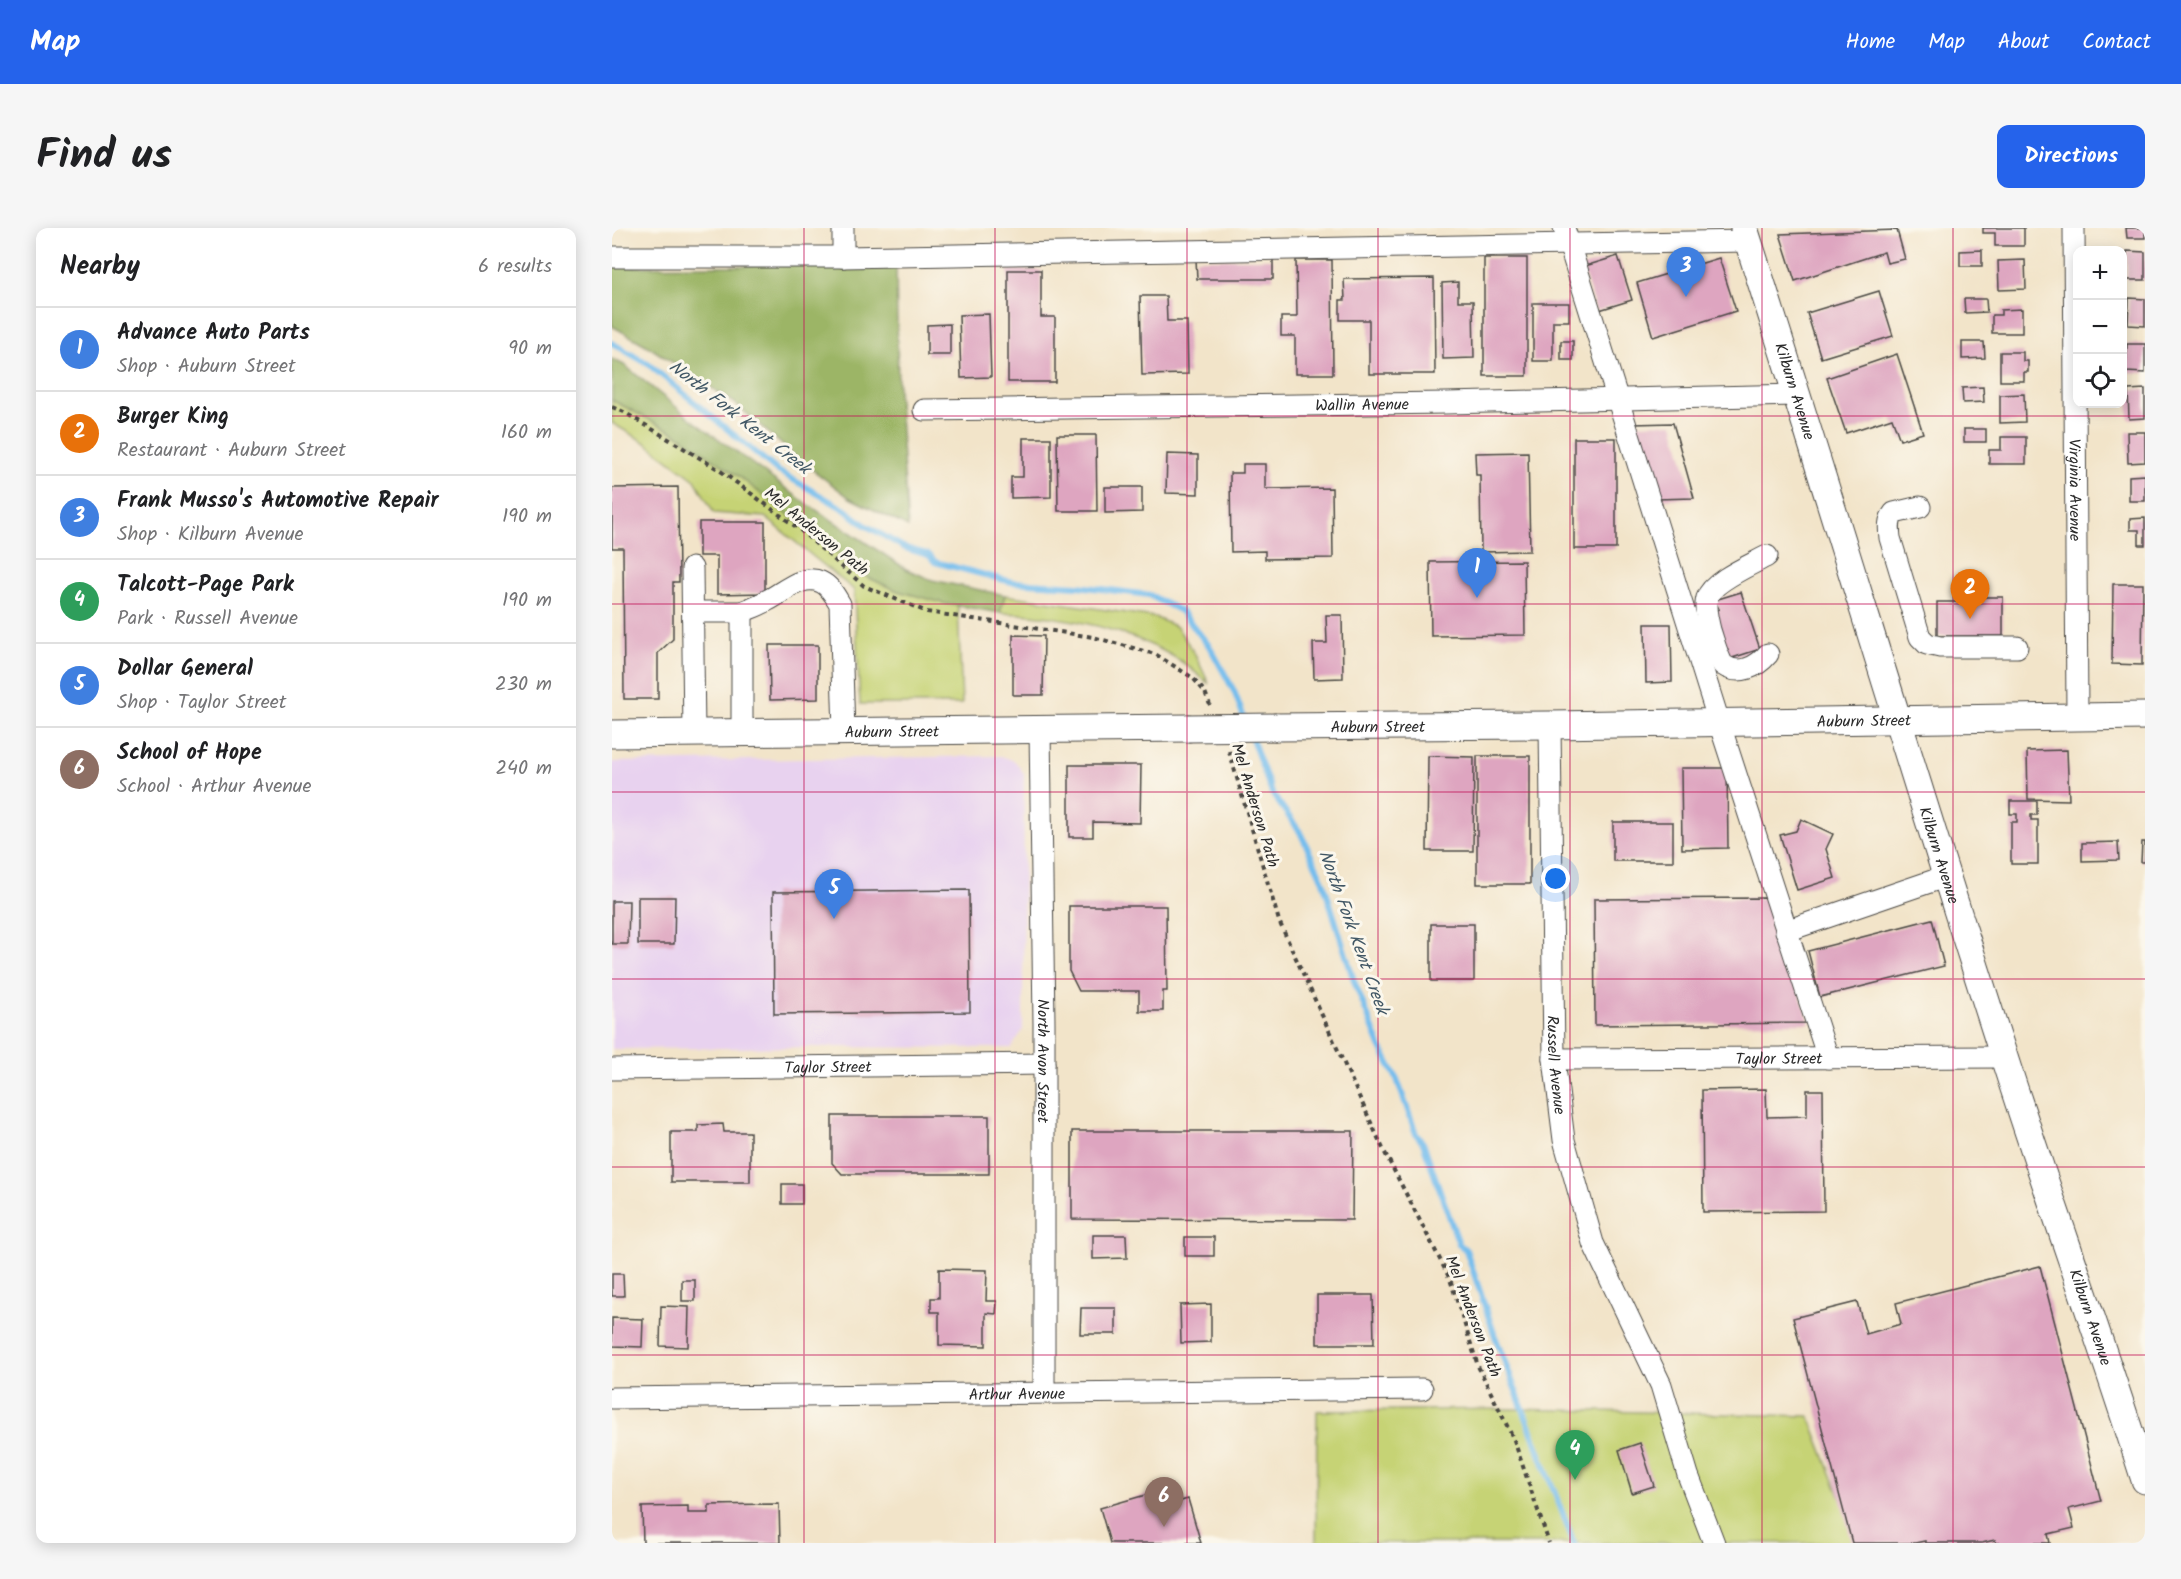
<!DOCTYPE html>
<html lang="en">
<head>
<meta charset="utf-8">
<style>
	body { margin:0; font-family:Kalam,sans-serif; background:#f6f6f6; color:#202124 }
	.controls { position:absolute; right:18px; top:18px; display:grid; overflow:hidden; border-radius:12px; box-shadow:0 3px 15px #0003 }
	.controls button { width:54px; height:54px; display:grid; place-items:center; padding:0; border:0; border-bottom:2px solid #e0e0e0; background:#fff; color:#202124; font:30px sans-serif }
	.you { position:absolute; left:944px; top:651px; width:21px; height:21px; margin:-15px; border:4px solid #fff; border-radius:50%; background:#1a73e8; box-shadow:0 0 0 9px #1a73e833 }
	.badge { display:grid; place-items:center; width:39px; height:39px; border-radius:50%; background:#2563eb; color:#fff; font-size:20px; font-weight:700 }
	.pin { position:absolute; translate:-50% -50px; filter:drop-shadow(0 2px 3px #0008) }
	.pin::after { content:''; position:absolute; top:32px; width:21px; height:18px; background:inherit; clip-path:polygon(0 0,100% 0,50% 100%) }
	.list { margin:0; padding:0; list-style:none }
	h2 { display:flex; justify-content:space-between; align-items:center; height:78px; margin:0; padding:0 24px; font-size:26px }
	h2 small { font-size:20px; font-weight:400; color:#757577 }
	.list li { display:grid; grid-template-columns:39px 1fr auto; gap:18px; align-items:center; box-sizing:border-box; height:84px; padding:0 24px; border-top:2px solid #e0e0e0 }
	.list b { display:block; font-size:22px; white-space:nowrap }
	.list p { margin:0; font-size:20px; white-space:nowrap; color:#757577 }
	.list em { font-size:20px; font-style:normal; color:#757577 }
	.icon { flex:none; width:33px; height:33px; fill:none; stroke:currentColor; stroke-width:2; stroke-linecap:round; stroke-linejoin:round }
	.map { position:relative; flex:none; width:1533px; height:1315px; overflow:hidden; border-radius:12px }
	header { display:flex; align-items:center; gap:36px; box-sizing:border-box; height:84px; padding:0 30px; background:#2563eb; color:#fff }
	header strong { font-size:28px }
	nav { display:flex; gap:33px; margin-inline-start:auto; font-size:21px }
	.intro { display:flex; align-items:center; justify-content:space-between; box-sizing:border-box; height:144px; padding:0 36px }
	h1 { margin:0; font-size:42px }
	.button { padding:15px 27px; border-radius:12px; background:#2563eb; color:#fff; font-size:21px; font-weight:700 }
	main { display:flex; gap:36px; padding:0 36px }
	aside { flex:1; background:#fff; border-radius:12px; box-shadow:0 3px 15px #0003 }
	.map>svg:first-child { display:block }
	.built { fill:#e8d2ef }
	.green { fill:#c6d375; stroke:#787f50; stroke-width:1.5 }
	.forest { fill:#9cb566; stroke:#647048; stroke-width:1.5 }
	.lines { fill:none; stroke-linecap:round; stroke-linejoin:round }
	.stream { stroke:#75bded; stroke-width:6 }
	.building { fill:#dea5c0 }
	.minor-casing { stroke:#494743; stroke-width:23 }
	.major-casing { stroke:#494743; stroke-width:29 }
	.path { stroke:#494743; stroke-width:4; stroke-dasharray:4.5 4.5; stroke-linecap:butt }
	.minor { stroke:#fff; stroke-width:21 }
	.major { stroke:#fff; stroke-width:27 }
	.major-bridge-casing { stroke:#494743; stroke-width:29; stroke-linecap:butt }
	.major-bridge { stroke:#fff; stroke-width:27 }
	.grid { fill:none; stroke:#c2185b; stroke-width:1.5; stroke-opacity:0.55 }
	.labels { text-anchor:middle; stroke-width:6; stroke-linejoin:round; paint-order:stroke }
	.street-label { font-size:16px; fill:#2b2b2b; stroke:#fbf7ec }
	.water-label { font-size:18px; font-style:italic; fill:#415765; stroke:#fbf7ec }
</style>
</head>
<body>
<header>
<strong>Map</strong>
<nav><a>Home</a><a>Map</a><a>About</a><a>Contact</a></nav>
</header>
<div class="intro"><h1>Find us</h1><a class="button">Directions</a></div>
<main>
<aside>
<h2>Nearby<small>6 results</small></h2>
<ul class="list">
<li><span class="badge" style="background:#3f7fe0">1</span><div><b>Advance Auto Parts</b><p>Shop · Auburn Street</p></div><em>90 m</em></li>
<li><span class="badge" style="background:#e8710a">2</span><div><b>Burger King</b><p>Restaurant · Auburn Street</p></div><em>160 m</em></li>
<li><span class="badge" style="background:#3f7fe0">3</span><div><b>Frank Musso's Automotive Repair</b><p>Shop · Kilburn Avenue</p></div><em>190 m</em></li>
<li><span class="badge" style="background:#2e9e5b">4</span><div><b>Talcott-Page Park</b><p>Park · Russell Avenue</p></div><em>190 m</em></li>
<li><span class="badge" style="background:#3f7fe0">5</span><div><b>Dollar General</b><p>Shop · Taylor Street</p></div><em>230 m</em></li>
<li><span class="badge" style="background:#8d6e63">6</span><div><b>School of Hope</b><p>School · Arthur Avenue</p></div><em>240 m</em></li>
</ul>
</aside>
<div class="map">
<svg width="1533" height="1315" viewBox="0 0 1533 1315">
	<rect width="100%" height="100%" fill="#fbf7ec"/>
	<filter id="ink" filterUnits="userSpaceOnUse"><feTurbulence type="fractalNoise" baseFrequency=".0167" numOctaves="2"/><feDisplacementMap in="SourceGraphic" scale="12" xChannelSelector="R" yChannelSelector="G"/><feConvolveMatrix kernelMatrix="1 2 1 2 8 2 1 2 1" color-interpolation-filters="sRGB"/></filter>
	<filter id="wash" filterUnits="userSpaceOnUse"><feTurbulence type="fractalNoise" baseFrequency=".008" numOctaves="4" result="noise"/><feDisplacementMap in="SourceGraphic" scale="24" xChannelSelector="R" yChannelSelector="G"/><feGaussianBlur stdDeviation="1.35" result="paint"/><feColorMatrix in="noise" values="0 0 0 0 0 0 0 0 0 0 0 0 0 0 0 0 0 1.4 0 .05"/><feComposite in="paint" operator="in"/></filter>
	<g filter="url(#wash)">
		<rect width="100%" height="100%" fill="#f2e4c9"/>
		<path class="built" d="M 389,528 L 403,533 L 412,546 L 411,802 L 399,820 L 209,819 L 0,821 L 0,534 Z"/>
		<path class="green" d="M 0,172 L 65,206 L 129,250 L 255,349 L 286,363 L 346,378 L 350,476 L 248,476 L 242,362 L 153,289 L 102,285 L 83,252 L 34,215 L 0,195 Z
			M 393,367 L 542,389 L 565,399 L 583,426 L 597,456 C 586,447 576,437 564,430 C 512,399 449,387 388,385 Z
			M 902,1181 L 1197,1188 L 1246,1315 L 704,1315 L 705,1183 Z"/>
		<path class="forest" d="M 284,36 L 286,162 L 296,299 L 238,270 L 185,230 L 123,175 L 34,117 L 0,98 L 0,39 Z
			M 0,131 L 12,137 L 78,190 L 195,276 L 294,341 L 320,352 L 393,367 L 388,385 L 335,376 L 286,363 L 255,349 L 129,250 L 65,206 L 0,172 Z"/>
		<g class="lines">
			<path class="stream" d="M 0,115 L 36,136 L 166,243 L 232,281 L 253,297 L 293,320 L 317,327 L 323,334 L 400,354 L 466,358 L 537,367 L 569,383 L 598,419 L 622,463 L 633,492
				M 639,508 L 660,565 L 688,604 L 711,653 L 742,753 L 768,818 L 785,851 L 804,906 L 811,915 L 847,1016 L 854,1022 L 883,1108 L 962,1315"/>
		</g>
		<g id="blocks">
			<path class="building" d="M 1371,0 L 1412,0 L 1412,18 L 1383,18 L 1383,5 L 1371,5 Z
				M 1514,0 L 1533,0 L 1533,10 L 1515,10 Z
				M 1285,2 L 1293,31 L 1275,35 L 1272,24 L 1183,53 L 1168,6 Z
				M 1370,22 L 1370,38 L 1348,38 L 1348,23 Z
				M 1515,23 L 1533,24 L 1533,52 L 1515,52 Z
				M 1006,28 L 1020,72 L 984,83 L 970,39 Z
				M 872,30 L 915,30 L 915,148 L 872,148 Z
				M 1107,30 L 1124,83 L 1041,109 L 1025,55 Z
				M 584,31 L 661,31 L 661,51 L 585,51 Z
				M 684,32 L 720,32 L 721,146 L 683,146 L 683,108 L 669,108 L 669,89 L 685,89 Z
				M 1413,32 L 1414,61 L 1387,62 L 1386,33 Z
				M 396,42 L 429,42 L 429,89 L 443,89 L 443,154 L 396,154 Z
				M 822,50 L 823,146 L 757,146 L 757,92 L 728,92 L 728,72 L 733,72 L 732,51 Z
				M 846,54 L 846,73 L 861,73 L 862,130 L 831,131 L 830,55 Z
				M 1267,63 L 1281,108 L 1209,130 L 1195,85 Z
				M 528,68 L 554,68 L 555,93 L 575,93 L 576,146 L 530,147 Z
				M 1517,70 L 1533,71 L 1533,98 L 1516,97 Z
				M 1352,71 L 1374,71 L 1375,84 L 1353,85 Z
				M 921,75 L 957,75 L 957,93 L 941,93 L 941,133 L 921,133 Z
				M 1410,81 L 1410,105 L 1380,105 L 1380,87 L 1389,87 L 1389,82 Z
				M 377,86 L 379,149 L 349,150 L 347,87 Z
				M 338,96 L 338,127 L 315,127 L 315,97 Z
				M 949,113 L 961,113 L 961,132 L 949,132 Z
				M 1350,114 L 1372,114 L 1373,130 L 1350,131 Z
				M 1515,116 L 1533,116 L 1533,145 L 1514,144 Z
				M 1388,124 L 1411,124 L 1411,133 L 1416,133 L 1416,144 L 1412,144 L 1412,153 L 1388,153 Z
				M 1285,126 L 1311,205 L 1288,212 L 1280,190 L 1234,205 L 1215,150 Z
				M 1371,159 L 1372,174 L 1351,175 L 1350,160 Z
				M 1533,161 L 1533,190 L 1517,191 L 1516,162 Z
				M 1412,166 L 1413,194 L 1388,195 L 1388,167 Z
				M 1061,195 L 1082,270 L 1044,271 L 1021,196 Z
				M 1352,201 L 1374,201 L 1374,214 L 1352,214 Z
				M 1515,204 L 1533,204 L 1533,234 L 1516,235 Z
				M 445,207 L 484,207 L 485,283 L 446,283 Z
				M 1389,209 L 1414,209 L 1414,236 L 1377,236 L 1377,222 L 1389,222 Z
				M 411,210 L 439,210 L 439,269 L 399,270 L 399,249 L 411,249 Z
				M 962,210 L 1004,210 L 1004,321 L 962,321 Z
				M 916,224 L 918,323 L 869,324 L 868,247 L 864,247 L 863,225 Z
				M 555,226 L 586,227 L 586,266 L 554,265 Z
				M 631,236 L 653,236 L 653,261 L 720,260 L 721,330 L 653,331 L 653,323 L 619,324 L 618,245 L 631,245 Z
				M 1533,247 L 1533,273 L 1517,273 L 1517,248 Z
				M 66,259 L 67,354 L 61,354 L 61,411 L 46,425 L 46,471 L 12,471 L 11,320 L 0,320 L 0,260 Z
				M 493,259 L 530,259 L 530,284 L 493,285 Z
				M 1533,290 L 1533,317 L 1527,317 L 1527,302 L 1518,302 L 1518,291 Z
				M 87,294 L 153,294 L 153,365 L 105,366 L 105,328 L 87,328 Z
				M 912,333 L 913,407 L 819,408 L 818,334 Z
				M 1501,356 L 1531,356 L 1530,437 L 1500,436 Z
				M 1129,364 L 1148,421 L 1117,431 L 1101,383 L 1107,381 L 1103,372 Z
				M 1357,369 L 1391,369 L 1391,408 L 1325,408 L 1325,374 L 1357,374 Z
				M 714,387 L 730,387 L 731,450 L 702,451 L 701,415 L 715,415 Z
				M 1033,396 L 1059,396 L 1060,454 L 1034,455 Z
				M 401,407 L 432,408 L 431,467 L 401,467 Z
				M 157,417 L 206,417 L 206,471 L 158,472 Z
				M 1455,522 L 1457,572 L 1416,571 L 1415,523 Z
				M 816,528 L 862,529 L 861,623 L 815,623 Z
				M 865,528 L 918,528 L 918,656 L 865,656 Z
				M 457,537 L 529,537 L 528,595 L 481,594 L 481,609 L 457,609 Z
				M 1069,540 L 1115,540 L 1116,620 L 1070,621 Z
				M 1398,573 L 1425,573 L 1425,587 L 1419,587 L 1419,592 L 1426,592 L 1426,636 L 1399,636 L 1399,594 L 1405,594 L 1405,586 L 1398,586 Z
				M 1189,591 L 1221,606 L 1214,621 L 1223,650 L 1185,662 L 1168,607 L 1184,603 Z
				M 1001,594 L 1061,594 L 1061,633 L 1001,633 Z
				M 1506,614 L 1507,632 L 1470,633 L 1470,615 Z
				M 1530,614 L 1533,614 L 1533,634 L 1529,634 Z
				M 357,662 L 358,784 L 162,786 L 161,664 Z
				M 26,669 L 63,669 L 62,716 L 26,716 Z
				M 1154,670 L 1198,795 L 983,797 L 982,671 Z
				M 0,673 L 17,673 L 16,716 L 0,716 Z
				M 457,678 L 554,678 L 555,763 L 551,763 L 551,783 L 527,783 L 527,763 L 467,763 L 457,743 Z
				M 1320,691 L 1332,738 L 1208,769 L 1196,723 Z
				M 819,696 L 862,696 L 862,753 L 819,753 Z
				M 1154,861 L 1155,889 L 1195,888 L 1195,862 L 1211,862 L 1212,983 L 1091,984 L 1090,862 Z
				M 220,888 L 377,888 L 377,946 L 230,946 L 220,935 Z
				M 111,896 L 112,904 L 138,904 L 138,954 L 59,954 L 59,904 L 86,904 L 86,897 Z
				M 460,903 L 741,903 L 740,992 L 460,991 Z
				M 170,956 L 190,956 L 190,976 L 170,976 Z
				M 481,1007 L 514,1007 L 515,1030 L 481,1031 Z
				M 573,1009 L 602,1009 L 602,1028 L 573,1028 Z
				M 1428,1038 L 1489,1273 L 1457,1281 L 1462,1300 L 1436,1306 L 1438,1315 L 1384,1315 L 1383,1312 L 1370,1315 L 1313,1315 L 1313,1313 L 1303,1315 L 1240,1315 L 1181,1090 L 1245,1074 L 1254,1106 L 1289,1096 L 1284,1075 Z
				M 327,1041 L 375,1042 L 374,1073 L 385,1073 L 384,1086 L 374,1085 L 374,1118 L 327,1117 L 327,1084 L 319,1084 L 319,1070 L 327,1070 Z
				M 0,1046 L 11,1046 L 12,1068 L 0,1068 Z
				M 70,1052 L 83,1052 L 83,1073 L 70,1073 Z
				M 705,1067 L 761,1067 L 762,1116 L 705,1116 Z
				M 599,1076 L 599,1114 L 569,1115 L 568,1077 Z
				M 49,1078 L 77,1079 L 76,1119 L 48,1118 Z
				M 469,1080 L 504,1080 L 504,1106 L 468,1106 Z
				M 0,1090 L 31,1091 L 30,1119 L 0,1118 Z
				M 1028,1215 L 1042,1258 L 1020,1265 L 1007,1222 Z
				M 544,1264 L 548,1279 L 576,1271 L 589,1315 L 498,1315 L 488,1280 Z
				M 167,1276 L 168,1315 L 31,1315 L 30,1279 L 76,1278 L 76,1285 L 97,1285 L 97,1277 Z"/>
		</g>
	</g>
	<g filter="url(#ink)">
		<use href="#blocks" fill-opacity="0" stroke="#494743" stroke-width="1.5"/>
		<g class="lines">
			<g class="minor-casing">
				<g id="minor">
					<path d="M 231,0 L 231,29"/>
					<path d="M 952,0 L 1107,494 L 1216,830"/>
					<path id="s1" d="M 1462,0 L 1465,489"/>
					<path d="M 0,29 L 231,29 L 1136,13"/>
					<path id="s2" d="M 312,182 L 834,175 L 1186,167"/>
					<path d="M 1308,279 L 1282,285 C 1276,292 1277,301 1278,310 L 1308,409 L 1315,416 L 1328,419 L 1405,419"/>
					<path d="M 1155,328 C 1139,337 1100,353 1095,370 C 1092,380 1096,393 1098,402 C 1102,414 1105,427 1111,437 C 1127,448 1145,439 1156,426"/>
					<path d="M 80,340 L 82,506"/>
					<path d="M 81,384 L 130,384 L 130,505"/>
					<path d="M 130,384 C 139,380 148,377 156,372 C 171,365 190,345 209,354 C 218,358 223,368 228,376 L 232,504"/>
					<path id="s3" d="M 938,497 L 942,831 L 952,912 L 981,1015 L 1049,1157 L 1076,1247 L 1102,1315"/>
					<path id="s4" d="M 428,501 L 432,795 L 432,1164"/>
					<path d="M 1174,703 L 1335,648"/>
					<path id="s5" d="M 942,831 L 1392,829"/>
					<path id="s6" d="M 0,841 L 432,836"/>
					<path id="s7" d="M 0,1170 L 810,1161"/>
				</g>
			</g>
			<g class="major-casing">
				<g id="major">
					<path id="s8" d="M 1132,0 C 1220,275 1302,551 1391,826 C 1436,968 1488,1109 1533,1252"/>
					<path id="s9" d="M 664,499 L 938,497 L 1533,488"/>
					<path id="s10" d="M 0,506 L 576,500"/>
				</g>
			</g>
			<path class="path" d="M 0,179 L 12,184 L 106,241 L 187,301 L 252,358 L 315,384 L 481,409 L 543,426 L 581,450 L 593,464 L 598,477
				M 617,523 L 667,693 L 772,923 L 838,1051 L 866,1138 L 902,1212 L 937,1315"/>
			<use href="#minor" class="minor"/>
			<use href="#major" class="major"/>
			<g class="major-bridge-casing">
				<path id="major-bridge" d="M 576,500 L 664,499"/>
			</g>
			<use href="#major-bridge" class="major-bridge"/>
		</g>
	</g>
	<path class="grid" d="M 192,0 L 192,1315M 383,0 L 383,1315M 575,0 L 575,1315M 766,0 L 766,1315M 958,0 L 958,1315M 1150,0 L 1150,1315M 1341,0 L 1341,1315M 0,188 L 1533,188M 0,376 L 1533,376M 0,564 L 1533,564M 0,751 L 1533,751M 0,939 L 1533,939M 0,1127 L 1533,1127"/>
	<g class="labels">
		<g class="street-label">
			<text dy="6" stroke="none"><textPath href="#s8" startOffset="171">Kilburn Avenue</textPath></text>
			<text dy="6" stroke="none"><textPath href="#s2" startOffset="438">Wallin Avenue</textPath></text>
			<text dy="6" stroke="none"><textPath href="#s1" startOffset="262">Virginia Avenue</textPath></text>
			<text transform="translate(205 303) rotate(39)" y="6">Mel Anderson Path</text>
			<text dy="6" stroke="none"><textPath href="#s9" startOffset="588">Auburn Street</textPath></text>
			<text dy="6" stroke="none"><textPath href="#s9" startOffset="102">Auburn Street</textPath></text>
			<text dy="6" stroke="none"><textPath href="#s10" startOffset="280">Auburn Street</textPath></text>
			<text transform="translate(644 577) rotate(73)" y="6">Mel Anderson Path</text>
			<text dy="6" stroke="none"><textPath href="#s8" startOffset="657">Kilburn Avenue</textPath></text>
			<text dy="6" stroke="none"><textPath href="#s5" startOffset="225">Taylor Street</textPath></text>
			<text dy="6" stroke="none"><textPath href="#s4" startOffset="332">North Avon Street</textPath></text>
			<text dy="6" stroke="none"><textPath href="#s3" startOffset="340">Russell Avenue</textPath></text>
			<text dy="6" stroke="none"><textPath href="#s6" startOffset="216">Taylor Street</textPath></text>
			<text transform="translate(862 1088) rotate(69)" y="6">Mel Anderson Path</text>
			<text dy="6" stroke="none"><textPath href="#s8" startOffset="1143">Kilburn Avenue</textPath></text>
			<text dy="6" stroke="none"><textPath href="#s7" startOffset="405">Arthur Avenue</textPath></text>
		</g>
		<g class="water-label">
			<text transform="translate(128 189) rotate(38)" y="6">North Fork Kent Creek</text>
			<text transform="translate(742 704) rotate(70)" y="6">North Fork Kent Creek</text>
		</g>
	</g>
</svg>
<div class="controls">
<button>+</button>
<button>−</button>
<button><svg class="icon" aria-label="locate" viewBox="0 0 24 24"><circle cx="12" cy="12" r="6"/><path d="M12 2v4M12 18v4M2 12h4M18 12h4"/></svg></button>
</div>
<div class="you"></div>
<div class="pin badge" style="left:865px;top:370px;background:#3f7fe0">1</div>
<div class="pin badge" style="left:1358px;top:391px;background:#e8710a">2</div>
<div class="pin badge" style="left:1074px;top:69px;background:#3f7fe0">3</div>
<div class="pin badge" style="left:963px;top:1252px;background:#2e9e5b">4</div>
<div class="pin badge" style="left:222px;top:691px;background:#3f7fe0">5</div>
<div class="pin badge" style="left:552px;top:1299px;background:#8d6e63">6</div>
</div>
</main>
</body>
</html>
